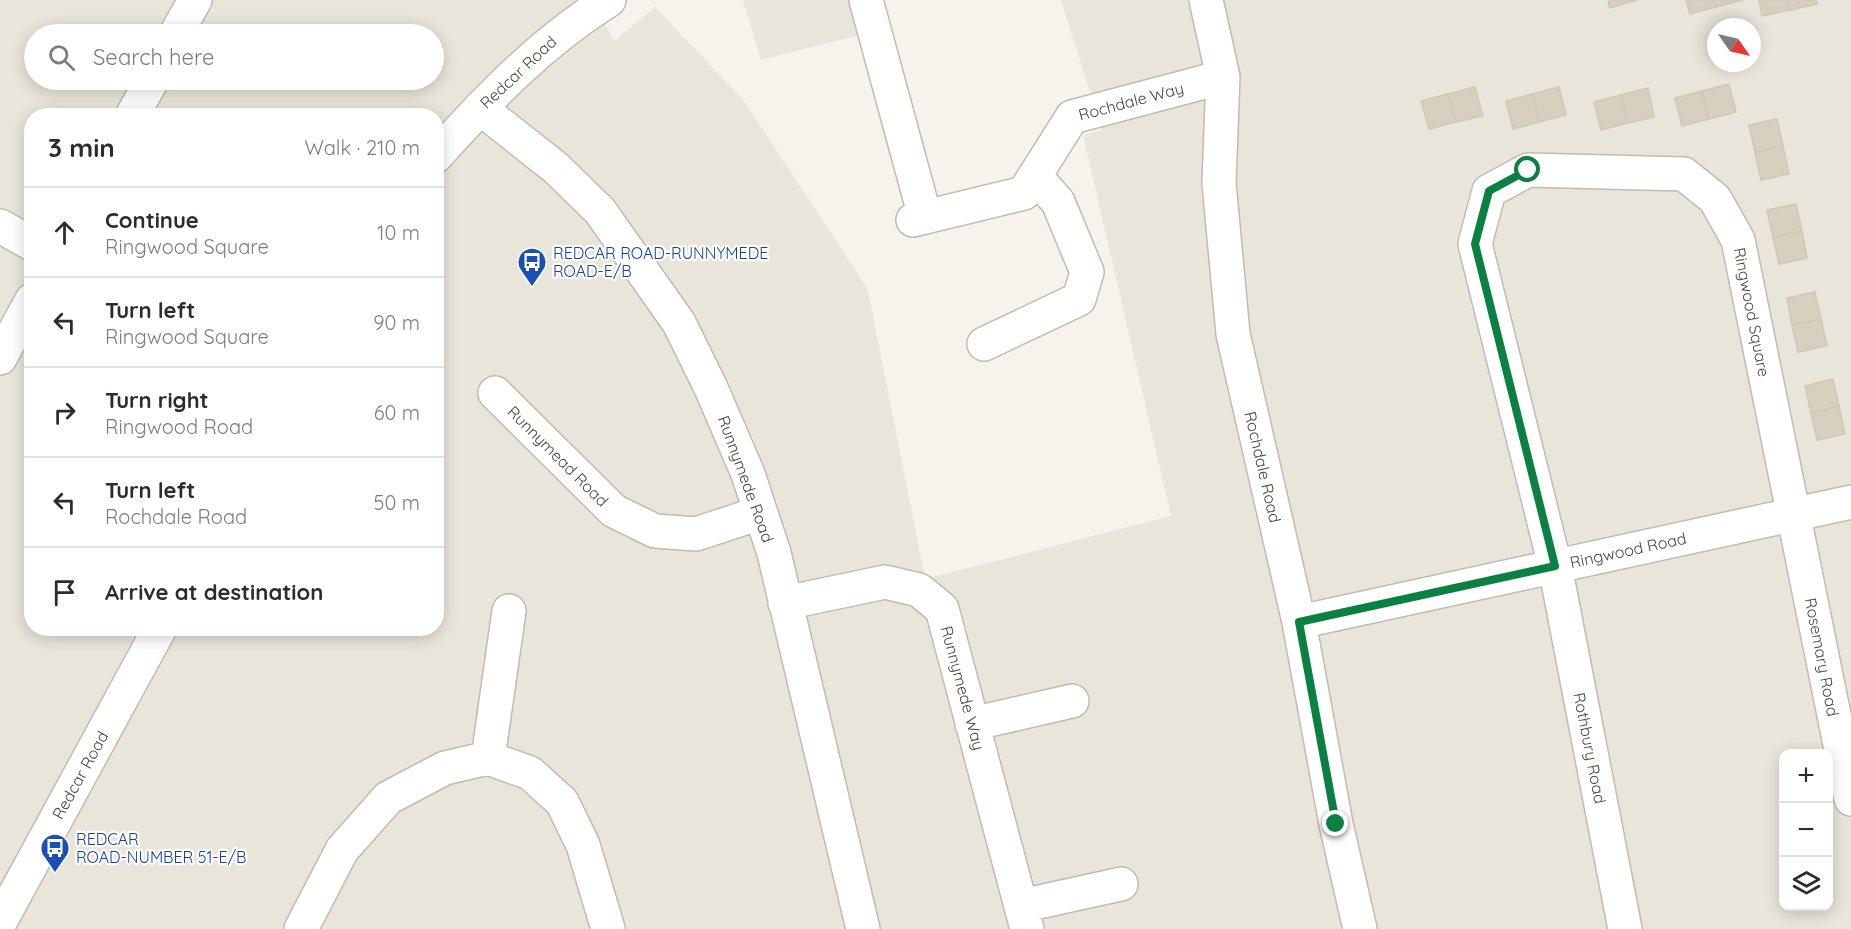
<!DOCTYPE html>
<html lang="en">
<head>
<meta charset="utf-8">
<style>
	body { margin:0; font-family:Quicksand,sans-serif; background:#f2f2f3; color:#2b2b33 }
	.controls { position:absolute; right:18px; bottom:18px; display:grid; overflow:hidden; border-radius:12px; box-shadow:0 3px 15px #0003 }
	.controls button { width:54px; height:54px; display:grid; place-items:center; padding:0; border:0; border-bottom:2px solid #e1e1e2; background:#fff; color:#2b2b33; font:30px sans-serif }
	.compass { position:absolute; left:1707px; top:18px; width:54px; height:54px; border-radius:50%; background:#fff; box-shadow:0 3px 15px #0003; rotate:124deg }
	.stop { position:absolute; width:18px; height:18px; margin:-14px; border:4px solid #0b8043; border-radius:50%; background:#fff }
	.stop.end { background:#0b8043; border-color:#fff; box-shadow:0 2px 6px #0008 }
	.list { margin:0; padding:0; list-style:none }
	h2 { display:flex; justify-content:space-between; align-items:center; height:78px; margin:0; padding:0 24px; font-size:26px }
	h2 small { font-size:20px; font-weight:400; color:#7c7c81 }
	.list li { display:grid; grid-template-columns:39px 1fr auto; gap:18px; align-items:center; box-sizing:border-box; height:90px; padding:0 24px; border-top:2px solid #e1e1e2 }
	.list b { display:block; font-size:22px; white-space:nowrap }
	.list p { margin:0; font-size:20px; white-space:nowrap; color:#7c7c81 }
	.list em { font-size:20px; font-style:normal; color:#7c7c81 }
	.icon { flex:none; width:33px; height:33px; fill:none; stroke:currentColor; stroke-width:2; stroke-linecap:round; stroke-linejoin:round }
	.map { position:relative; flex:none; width:1851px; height:929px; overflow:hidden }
	.search { position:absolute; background:#fff; box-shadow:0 3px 15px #0003; left:24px; top:24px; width:420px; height:66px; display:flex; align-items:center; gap:15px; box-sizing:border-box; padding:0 21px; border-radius:33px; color:#7c7c81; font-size:22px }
	.panel { position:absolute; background:#fff; box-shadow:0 3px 15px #0003; left:24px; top:108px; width:420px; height:528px; border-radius:24px }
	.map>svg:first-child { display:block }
	.residential { fill:#eae5da; fill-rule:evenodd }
	.building { fill:#d8cfc1; stroke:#d3c7b4; stroke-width:1.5 }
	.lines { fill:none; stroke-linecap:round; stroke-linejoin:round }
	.minor-casing { stroke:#c2bbae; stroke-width:36 }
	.minor { stroke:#fff; stroke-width:33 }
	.route { stroke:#0b8043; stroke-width:8 }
	.labels { text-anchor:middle; stroke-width:4.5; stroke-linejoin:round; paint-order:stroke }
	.street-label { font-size:16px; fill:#4b4439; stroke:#fff }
	.transit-label { font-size:16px; fill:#164399; stroke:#fff; text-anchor:start }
</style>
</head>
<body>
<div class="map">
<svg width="1851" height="929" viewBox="0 0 1851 929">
	<rect width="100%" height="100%" fill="#f6f3ec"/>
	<path class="residential" d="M 0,0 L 592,0 L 614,41 L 655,7 L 745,102 L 868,290 L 925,579 L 1171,516 L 1083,135 L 1102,130 L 1061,0 L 1851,0 L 1851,929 L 0,929 ZM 1716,27 L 1752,27 L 1752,63 L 1716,63 ZM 34,34 L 434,34 L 434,80 L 34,80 ZM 32,116 L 436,116 L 436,628 L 32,628 ZM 1784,754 L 1828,754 L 1828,906 L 1784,906 Z
		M 743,0 L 857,0 L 868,33 L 761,60 Z"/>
	<path class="building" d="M 1608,0 L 1637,0 L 1610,8 Z
		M 1686,0 L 1714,0 L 1716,7 L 1690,14 Z
		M 1714,0 L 1743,0 L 1716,7 Z
		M 1759,0 L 1788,0 L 1790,10 L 1762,16 Z
		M 1788,0 L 1816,0 L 1817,4 L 1790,10 Z
		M 1729,84 L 1736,112 L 1709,119 L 1702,91 Z
		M 1475,87 L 1483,116 L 1456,122 L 1448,94 Z
		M 1559,87 L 1566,115 L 1539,122 L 1533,94 Z
		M 1648,88 L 1654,117 L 1628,123 L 1621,95 Z
		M 1702,91 L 1709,119 L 1682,126 L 1675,98 Z
		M 1448,94 L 1456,122 L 1429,129 L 1421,101 Z
		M 1533,94 L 1539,122 L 1513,129 L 1506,101 Z
		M 1621,95 L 1628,123 L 1601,130 L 1594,102 Z
		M 1777,119 L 1783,146 L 1755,152 L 1749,125 Z
		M 1783,146 L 1789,174 L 1761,180 L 1755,152 Z
		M 1796,204 L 1802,231 L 1773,237 L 1767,210 Z
		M 1802,231 L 1807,258 L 1779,264 L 1773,237 Z
		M 1815,292 L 1821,319 L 1792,325 L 1787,298 Z
		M 1821,319 L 1827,346 L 1798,352 L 1792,325 Z
		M 1833,379 L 1839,406 L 1811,413 L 1805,386 Z
		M 1839,406 L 1845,434 L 1817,440 L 1811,413 Z"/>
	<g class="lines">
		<g class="minor-casing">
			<path id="minor" d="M 866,0 L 925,217
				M 1206,0 L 1223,77 L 1219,183 L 1233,334 L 1299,622 L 1336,824 L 1360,929
				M 176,34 L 195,0
				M 480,108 L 556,168 L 600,211 L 679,323 L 711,388 L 748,474 L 774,553 L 863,929
				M 132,116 L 152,80
				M 436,156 C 489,97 542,42 609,0
				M 913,220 L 1024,193 L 1072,117 L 1223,77
				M 0,226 L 32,244
				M 984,344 L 1079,299 L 1087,272 L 1058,202 L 1035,176
				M 0,358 L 32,300
				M 495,393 L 614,511 L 655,531 L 696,534 L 760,513
				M 785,603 L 885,582 L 919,590 L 942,609 L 1027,929
				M 1299,622 L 1851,502
				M 972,724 L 1072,701
				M 488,758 L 509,611
				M 1021,906 L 1121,884
				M 0,922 L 160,628
				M 301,929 L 342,850 L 388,798 L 445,768 L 488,758 L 530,773 L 562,802 L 583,845 L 608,929
				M 1625,929 L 1555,566 L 1475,244 L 1489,191 L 1528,170 L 1684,174 L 1715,199 L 1738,240 L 1851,799"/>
		</g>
		<use href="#minor" class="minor"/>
	</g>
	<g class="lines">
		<path class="route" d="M 1336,824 L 1299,622 L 1555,566 L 1475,244 L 1489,191 L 1528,170"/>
	</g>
	<defs>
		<g id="bus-pin" transform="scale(1.5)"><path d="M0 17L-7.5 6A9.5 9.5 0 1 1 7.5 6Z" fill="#1a4fb4" stroke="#fff"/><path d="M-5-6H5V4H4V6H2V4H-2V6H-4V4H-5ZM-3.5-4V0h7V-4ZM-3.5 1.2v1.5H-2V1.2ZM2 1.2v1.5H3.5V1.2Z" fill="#fff"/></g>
	</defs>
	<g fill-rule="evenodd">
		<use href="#bus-pin" x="532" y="262"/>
		<use href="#bus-pin" x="55" y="848"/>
	</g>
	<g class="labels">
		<g class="street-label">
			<text transform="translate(518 72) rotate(-43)" y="6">Redcar Road</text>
			<text transform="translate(1131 101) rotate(-15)" y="6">Rochdale Way</text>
			<text transform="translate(1752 312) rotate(79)" y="6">Ringwood Square</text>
			<text transform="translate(558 456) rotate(45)" y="6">Runnymead Road</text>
			<text transform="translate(1263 467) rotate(77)" y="6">Rochdale Road</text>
			<text transform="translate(746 479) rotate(70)" y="6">Runnymede Road</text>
			<text transform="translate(1628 550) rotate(-12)" y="6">Ringwood Road</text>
			<text transform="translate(1822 657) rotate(79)" y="6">Rosemary Road</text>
			<text transform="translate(963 688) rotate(75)" y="6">Runnymede Way</text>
			<text transform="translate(1590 748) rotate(79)" y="6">Rothbury Road</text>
			<text transform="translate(80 775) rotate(-61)" y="6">Redcar Road</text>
		</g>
		<g class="transit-label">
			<text x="553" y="259">REDCAR ROAD-RUNNYMEDE<tspan x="553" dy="18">ROAD-E/B</tspan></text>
			<text x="76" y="845">REDCAR<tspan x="76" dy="18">ROAD-NUMBER 51-E/B</tspan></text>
		</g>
	</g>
</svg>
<div class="controls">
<button>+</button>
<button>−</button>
<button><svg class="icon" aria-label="layers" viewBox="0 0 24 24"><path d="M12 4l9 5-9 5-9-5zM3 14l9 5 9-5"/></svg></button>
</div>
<svg class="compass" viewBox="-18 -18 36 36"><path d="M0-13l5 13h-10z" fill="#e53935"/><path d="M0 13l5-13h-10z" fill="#7c7c81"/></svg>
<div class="stop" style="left:1528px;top:170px"></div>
<div class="stop end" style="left:1336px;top:824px"></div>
<div class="search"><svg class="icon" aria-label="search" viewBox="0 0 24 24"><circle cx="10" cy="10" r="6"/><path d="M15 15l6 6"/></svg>Search here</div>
<section class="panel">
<h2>3 min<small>Walk · 210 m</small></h2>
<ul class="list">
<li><svg class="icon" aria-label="ahead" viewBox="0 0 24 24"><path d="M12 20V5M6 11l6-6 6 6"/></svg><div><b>Continue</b><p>Ringwood Square</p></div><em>10 m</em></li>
<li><svg class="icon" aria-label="left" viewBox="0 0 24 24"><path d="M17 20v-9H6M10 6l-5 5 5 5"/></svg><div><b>Turn left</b><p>Ringwood Square</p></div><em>90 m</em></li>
<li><svg class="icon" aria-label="right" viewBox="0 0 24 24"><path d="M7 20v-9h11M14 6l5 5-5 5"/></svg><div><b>Turn right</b><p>Ringwood Road</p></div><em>60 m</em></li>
<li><svg class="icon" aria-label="left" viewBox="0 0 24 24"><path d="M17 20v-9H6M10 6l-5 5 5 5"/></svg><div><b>Turn left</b><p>Rochdale Road</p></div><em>50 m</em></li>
<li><svg class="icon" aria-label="arrive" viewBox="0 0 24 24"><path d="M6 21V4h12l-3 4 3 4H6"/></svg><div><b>Arrive at destination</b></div></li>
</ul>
</section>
</div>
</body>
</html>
